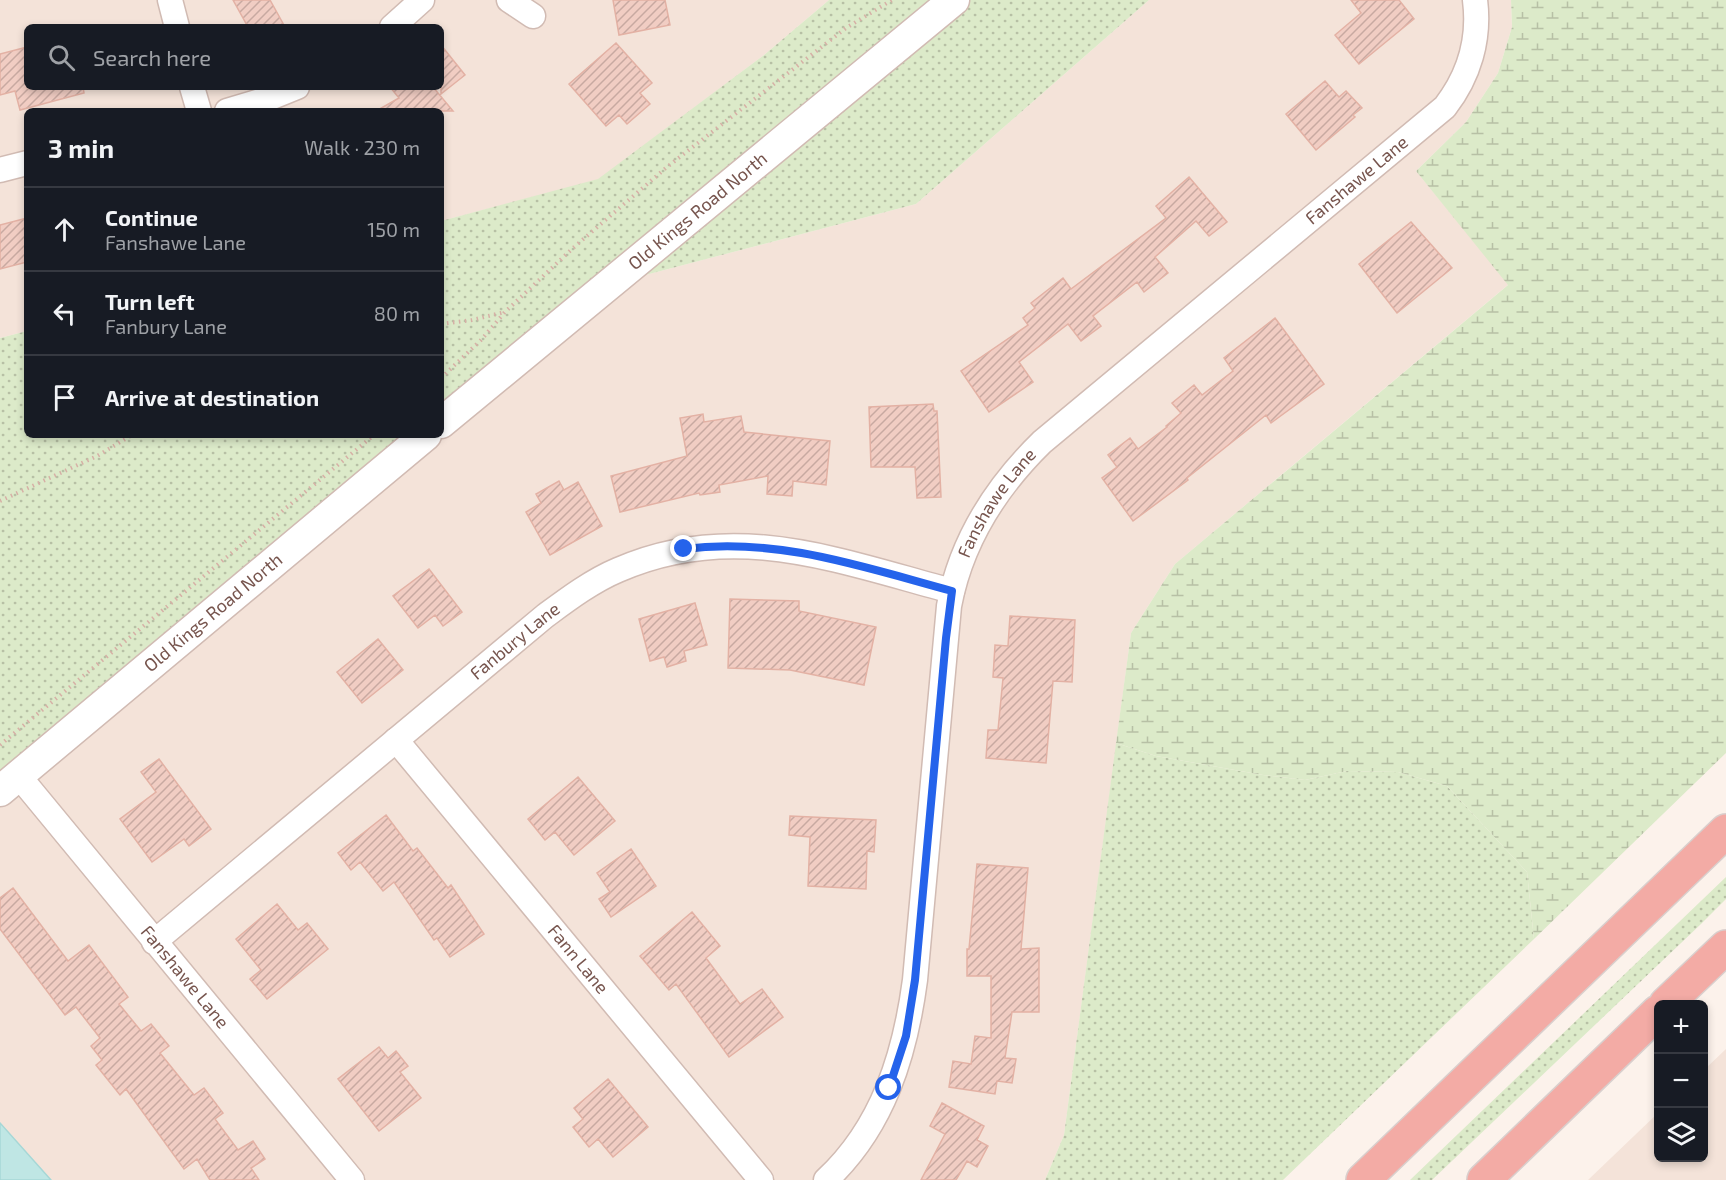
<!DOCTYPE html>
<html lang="en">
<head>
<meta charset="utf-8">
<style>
	body { margin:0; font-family:"Exo 2",sans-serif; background:#242831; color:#f1f3f6 }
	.controls { position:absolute; right:18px; bottom:18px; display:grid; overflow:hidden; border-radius:9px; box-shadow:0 3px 9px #0003 }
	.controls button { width:54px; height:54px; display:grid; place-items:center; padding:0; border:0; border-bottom:2px solid #363941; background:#171b24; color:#f1f3f6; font:30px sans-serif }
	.stop { position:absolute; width:18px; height:18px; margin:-14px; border:4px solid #2563eb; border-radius:50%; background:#fff }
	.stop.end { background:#2563eb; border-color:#fff; box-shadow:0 2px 6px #0008 }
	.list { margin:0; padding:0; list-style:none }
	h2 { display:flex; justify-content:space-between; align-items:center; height:78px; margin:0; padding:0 24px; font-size:26px }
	h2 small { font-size:20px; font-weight:400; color:#9ea1a6 }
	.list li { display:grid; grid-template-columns:39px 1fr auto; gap:18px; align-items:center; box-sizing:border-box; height:84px; padding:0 24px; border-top:2px solid #363941 }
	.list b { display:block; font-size:22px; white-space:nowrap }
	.list p { margin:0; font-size:20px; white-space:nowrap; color:#9ea1a6 }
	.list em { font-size:20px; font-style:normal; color:#9ea1a6 }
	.icon { flex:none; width:33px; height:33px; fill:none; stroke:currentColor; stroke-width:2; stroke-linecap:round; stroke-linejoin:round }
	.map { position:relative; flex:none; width:1726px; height:1180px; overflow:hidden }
	.search { position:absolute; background:#171b24; box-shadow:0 3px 9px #0003; left:24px; top:24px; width:420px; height:66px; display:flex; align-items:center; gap:15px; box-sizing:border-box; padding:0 21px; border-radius:9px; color:#9ea1a6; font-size:22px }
	.panel { position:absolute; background:#171b24; box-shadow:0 3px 9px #0003; left:24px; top:108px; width:420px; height:330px; border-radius:9px }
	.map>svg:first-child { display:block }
	.residential { fill:#f4e3d9; fill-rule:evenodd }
	.green { fill:url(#green-dots) }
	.wetland { fill:url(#wetland-marsh) }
	.water { fill:#bfe6e4; stroke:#a6d7d6; stroke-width:1.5 }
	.building { fill:url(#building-hatch); stroke:#e3b1a4; stroke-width:1.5 }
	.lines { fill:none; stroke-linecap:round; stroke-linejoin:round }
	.minor-casing { stroke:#d1bbb3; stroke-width:27 }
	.tertiary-casing { stroke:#d1bbb3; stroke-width:33 }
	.motorway-casing { stroke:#d9cfcd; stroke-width:36 }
	.path { stroke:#d6b0a6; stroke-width:4; stroke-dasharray:1.5 4.5; stroke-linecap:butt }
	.minor { stroke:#fff; stroke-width:24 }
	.tertiary { stroke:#fff; stroke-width:30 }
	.motorway { stroke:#f3aba5; stroke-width:33 }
	.route { stroke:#2563eb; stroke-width:8 }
	.labels { text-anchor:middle; stroke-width:5; stroke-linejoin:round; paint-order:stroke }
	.street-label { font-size:18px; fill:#77554e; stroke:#fef7f2 }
</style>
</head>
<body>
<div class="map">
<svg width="1726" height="1180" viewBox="0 0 1726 1180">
	<defs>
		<pattern id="green-dots" width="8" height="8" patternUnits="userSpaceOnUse" patternTransform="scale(1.5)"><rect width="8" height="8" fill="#dceac9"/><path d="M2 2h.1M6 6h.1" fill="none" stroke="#b7c0a5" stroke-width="1.8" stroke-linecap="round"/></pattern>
		<pattern id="wetland-marsh" width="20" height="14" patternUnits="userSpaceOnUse" patternTransform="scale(1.5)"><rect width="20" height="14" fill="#dceac9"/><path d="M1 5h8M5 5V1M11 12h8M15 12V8" fill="none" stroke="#b7c0a5"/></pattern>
		<pattern id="building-hatch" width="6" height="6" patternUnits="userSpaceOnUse" patternTransform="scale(1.5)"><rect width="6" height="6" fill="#f1cdc3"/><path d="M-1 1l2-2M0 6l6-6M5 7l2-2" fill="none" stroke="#c8a9a1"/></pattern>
	</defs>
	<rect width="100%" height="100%" fill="#fcf2eb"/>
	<path class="residential" d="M 0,0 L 829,0 L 764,55 L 598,180 L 441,221 L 441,111 L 27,111 L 27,331 L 0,338 ZM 27,27 L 441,27 L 441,87 L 27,87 Z
		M 1149,0 L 1511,0 L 1512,27 L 1498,73 L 1466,122 L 1416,171 L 1509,284 L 1175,564 L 1131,633 L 1064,1135 L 1045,1180 L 51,1180 L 0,1123 L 0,805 L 634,278 L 916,204 Z
		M 1726,1049 L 1726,1180 L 1588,1180 L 1658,1113 L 1658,1158 L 1704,1158 L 1704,1070 Z"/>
	<path class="green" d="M 829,0 L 932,0 L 441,407 L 441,221 L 598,179 L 764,55 Z
		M 970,0 L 1149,0 L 916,204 L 634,278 Z
		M 27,331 L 27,435 L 407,435 L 0,774 L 0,338 Z
		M 1116,743 L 1156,756 L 1263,775 L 1305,780 L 1347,771 L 1398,772 L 1447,786 L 1527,872 L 1534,939 L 1283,1180 L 1045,1180 L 1064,1135 Z
		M 1726,877 L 1726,899 L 1701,924 L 1432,1180 L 1410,1180 Z"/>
	<path class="wetland" d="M 1511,0 L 1726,0 L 1726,753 L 1534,939 L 1527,872 L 1447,786 L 1398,772 L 1347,771 L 1305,780 L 1263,775 L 1156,756 L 1116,743 L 1131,633 L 1175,564 L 1508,285 L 1416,171 L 1466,122 L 1498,73 L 1512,27 Z"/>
	<path class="water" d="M 0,1123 L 51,1180 L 0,1180 Z"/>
	<path class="building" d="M 233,0 L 270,0 L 285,27 L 248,27 Z
		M 613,0 L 665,0 L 670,25 L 619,35 Z
		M 1351,0 L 1399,0 L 1414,19 L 1359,64 L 1335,35 L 1361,13 Z
		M 616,43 L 652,83 L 640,93 L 650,104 L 627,124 L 619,115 L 606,126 L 569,84 Z
		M 441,45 L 465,75 L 441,94 Z
		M 27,47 L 27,87 L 83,87 L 84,93 L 20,110 L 15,91 L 0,95 L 0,54 Z
		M 1325,81 L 1339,97 L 1346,91 L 1362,108 L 1353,115 L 1355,117 L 1316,150 L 1286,114 Z
		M 390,87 L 433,87 L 453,111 L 376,111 L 399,98 Z
		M 1189,177 L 1227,222 L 1209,236 L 1196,221 L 1155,257 L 1168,273 L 1144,292 L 1137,282 L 1093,316 L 1101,326 L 1081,341 L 1068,324 L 1019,362 L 1033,382 L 989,412 L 961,371 L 1028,325 L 1023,318 L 1035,308 L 1031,303 L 1063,278 L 1071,289 L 1166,218 L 1156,206 Z
		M 27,218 L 27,262 L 0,269 L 0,225 Z
		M 1411,222 L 1452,268 L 1397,313 L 1359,264 Z
		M 1275,318 L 1324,384 L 1271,423 L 1266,415 L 1187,478 L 1188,480 L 1133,521 L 1102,478 L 1117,467 L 1108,455 L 1130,438 L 1138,449 L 1167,427 L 1166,426 L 1181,413 L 1172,403 L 1194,385 L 1202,395 L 1233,371 L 1224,358 Z
		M 933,404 L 934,411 L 937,411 L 941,497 L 917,498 L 915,467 L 871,467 L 869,407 Z
		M 703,414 L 704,422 L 741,416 L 744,432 L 830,441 L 826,485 L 793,481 L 792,496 L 767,494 L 768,476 L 719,485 L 720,492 L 700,495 L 699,493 L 620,512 L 611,476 L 687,456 L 680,418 Z
		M 559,481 L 564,490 L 578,482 L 602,526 L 550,555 L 526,512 L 541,503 L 536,494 Z
		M 429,569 L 462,612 L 443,626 L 435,615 L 418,628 L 393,596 Z
		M 730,599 L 799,601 L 799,611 L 876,627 L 864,685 L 790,670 L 728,668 Z
		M 695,603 L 707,645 L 684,651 L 686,661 L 667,667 L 664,657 L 650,661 L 639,619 Z
		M 1010,616 L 1075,620 L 1072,682 L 1053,681 L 1046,763 L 986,758 L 988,730 L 998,730 L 1003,678 L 993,677 L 995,645 L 1008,646 Z
		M 378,639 L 403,670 L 362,703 L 337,672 Z
		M 159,759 L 211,829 L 189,846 L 184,839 L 152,862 L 120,819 L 156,792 L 141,772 Z
		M 578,777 L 615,821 L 574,855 L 555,832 L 545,840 L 528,819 Z
		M 386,815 L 413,851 L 417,848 L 448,888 L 451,885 L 484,934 L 450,957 L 437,938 L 434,940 L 394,882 L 383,891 L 360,862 L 351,870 L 338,853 Z
		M 790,816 L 876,820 L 874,852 L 867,851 L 866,889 L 808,886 L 810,837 L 789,835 Z
		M 631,849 L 656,886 L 611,917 L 599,899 L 610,892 L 597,873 Z
		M 977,864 L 1028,868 L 1021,949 L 1039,948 L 1039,1012 L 1012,1012 L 1005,1058 L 1016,1059 L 1012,1083 L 997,1081 L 995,1094 L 949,1087 L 953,1061 L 971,1064 L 975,1036 L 991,1038 L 991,976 L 967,976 L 967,949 L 969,949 Z
		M 13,888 L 68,961 L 89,945 L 128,997 L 119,1004 L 141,1031 L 151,1024 L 169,1046 L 160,1053 L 194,1095 L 204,1088 L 223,1113 L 215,1119 L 238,1150 L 253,1141 L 265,1159 L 251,1168 L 259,1180 L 210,1180 L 197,1159 L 184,1169 L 126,1089 L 120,1095 L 96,1065 L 102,1060 L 91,1046 L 100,1038 L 76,1007 L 65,1015 L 0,929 L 0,898 Z
		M 277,904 L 298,930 L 307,923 L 328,949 L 267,999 L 250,979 L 261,970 L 236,939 Z
		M 692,912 L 720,946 L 706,958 L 740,1004 L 762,989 L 783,1017 L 729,1057 L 676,984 L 669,990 L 640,956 Z
		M 379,1047 L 388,1058 L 396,1051 L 408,1066 L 400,1072 L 421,1098 L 379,1131 L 338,1079 Z
		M 608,1079 L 648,1127 L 613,1157 L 598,1139 L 589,1147 L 573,1127 L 583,1119 L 574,1108 Z
		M 942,1103 L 984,1126 L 977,1140 L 988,1146 L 977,1167 L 967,1161 L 956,1180 L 921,1180 L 945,1134 L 930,1126 Z"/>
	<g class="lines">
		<g class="minor-casing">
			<g id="minor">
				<path d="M 170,0 L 177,27"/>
				<path d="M 509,0 L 533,16"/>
				<path d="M 392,27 L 422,0"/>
				<path d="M 192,87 L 199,111"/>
				<path d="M 227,111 L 270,98 L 297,87"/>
				<path d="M 0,170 L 27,163"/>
				<path id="s1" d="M 396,740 L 761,1180"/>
				<path id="s2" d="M 18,775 L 352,1180"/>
				<path id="s3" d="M 154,942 L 545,616 C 568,599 592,581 618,570 C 734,519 838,561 952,591"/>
				<path id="s4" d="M 826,1180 C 883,1127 905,1055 915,980 L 949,606 C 961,542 996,487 1042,442 L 1445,107 C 1469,76 1480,39 1475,0"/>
			</g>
		</g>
		<g class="tertiary-casing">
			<g id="tertiary">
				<path id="s5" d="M 441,423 L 954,0"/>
				<path id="s6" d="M 0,791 L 426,435"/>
			</g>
		</g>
		<g class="motorway-casing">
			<path id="motorway" d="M 1666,1004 L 1726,947
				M 1363,1180 L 1726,831
				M 1484,1180 L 1658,1012"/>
		</g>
		<path class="path" d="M 441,324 L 472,320 L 505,312
			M 441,378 L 481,340 L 505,312 L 573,248 L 667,167 L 846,28 L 892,0
			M 0,501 L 97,456 L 132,435
			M 0,745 L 374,435"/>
		<use href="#minor" class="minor"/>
		<use href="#tertiary" class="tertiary"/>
		<use href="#motorway" class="motorway"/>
	</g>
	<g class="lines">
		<path class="route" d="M 684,549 C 778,537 863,567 952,591 L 946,638 L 915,980 L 906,1036 L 889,1088"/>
	</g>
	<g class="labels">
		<g class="street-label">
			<text dy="6" stroke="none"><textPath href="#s4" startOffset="1200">Fanshawe Lane</textPath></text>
			<text dy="6" stroke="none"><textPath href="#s5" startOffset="333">Old Kings Road North</textPath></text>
			<text dy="6" stroke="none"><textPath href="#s4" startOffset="714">Fanshawe Lane</textPath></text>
			<text dy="6" stroke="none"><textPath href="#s6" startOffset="278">Old Kings Road North</textPath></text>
			<text dy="6" stroke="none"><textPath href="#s3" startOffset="470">Fanbury Lane</textPath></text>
			<text dy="6" stroke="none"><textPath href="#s1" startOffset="285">Fann Lane</textPath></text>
			<text dy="6" stroke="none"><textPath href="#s2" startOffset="262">Fanshawe Lane</textPath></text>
		</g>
	</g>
</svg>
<div class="controls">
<button>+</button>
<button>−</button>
<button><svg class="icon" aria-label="layers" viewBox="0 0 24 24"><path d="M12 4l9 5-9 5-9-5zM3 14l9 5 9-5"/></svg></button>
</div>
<div class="stop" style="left:889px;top:1088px"></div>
<div class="stop end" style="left:684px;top:549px"></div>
<div class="search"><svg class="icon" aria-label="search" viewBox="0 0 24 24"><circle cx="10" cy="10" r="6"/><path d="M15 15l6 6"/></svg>Search here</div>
<section class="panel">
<h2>3 min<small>Walk · 230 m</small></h2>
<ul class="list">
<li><svg class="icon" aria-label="ahead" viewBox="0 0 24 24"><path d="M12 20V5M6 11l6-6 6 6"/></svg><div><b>Continue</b><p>Fanshawe Lane</p></div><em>150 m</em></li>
<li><svg class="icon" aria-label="left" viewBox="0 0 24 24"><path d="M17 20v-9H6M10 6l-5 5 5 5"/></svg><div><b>Turn left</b><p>Fanbury Lane</p></div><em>80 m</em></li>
<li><svg class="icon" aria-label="arrive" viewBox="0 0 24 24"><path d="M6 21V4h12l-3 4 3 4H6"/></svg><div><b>Arrive at destination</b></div></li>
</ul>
</section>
</div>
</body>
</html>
